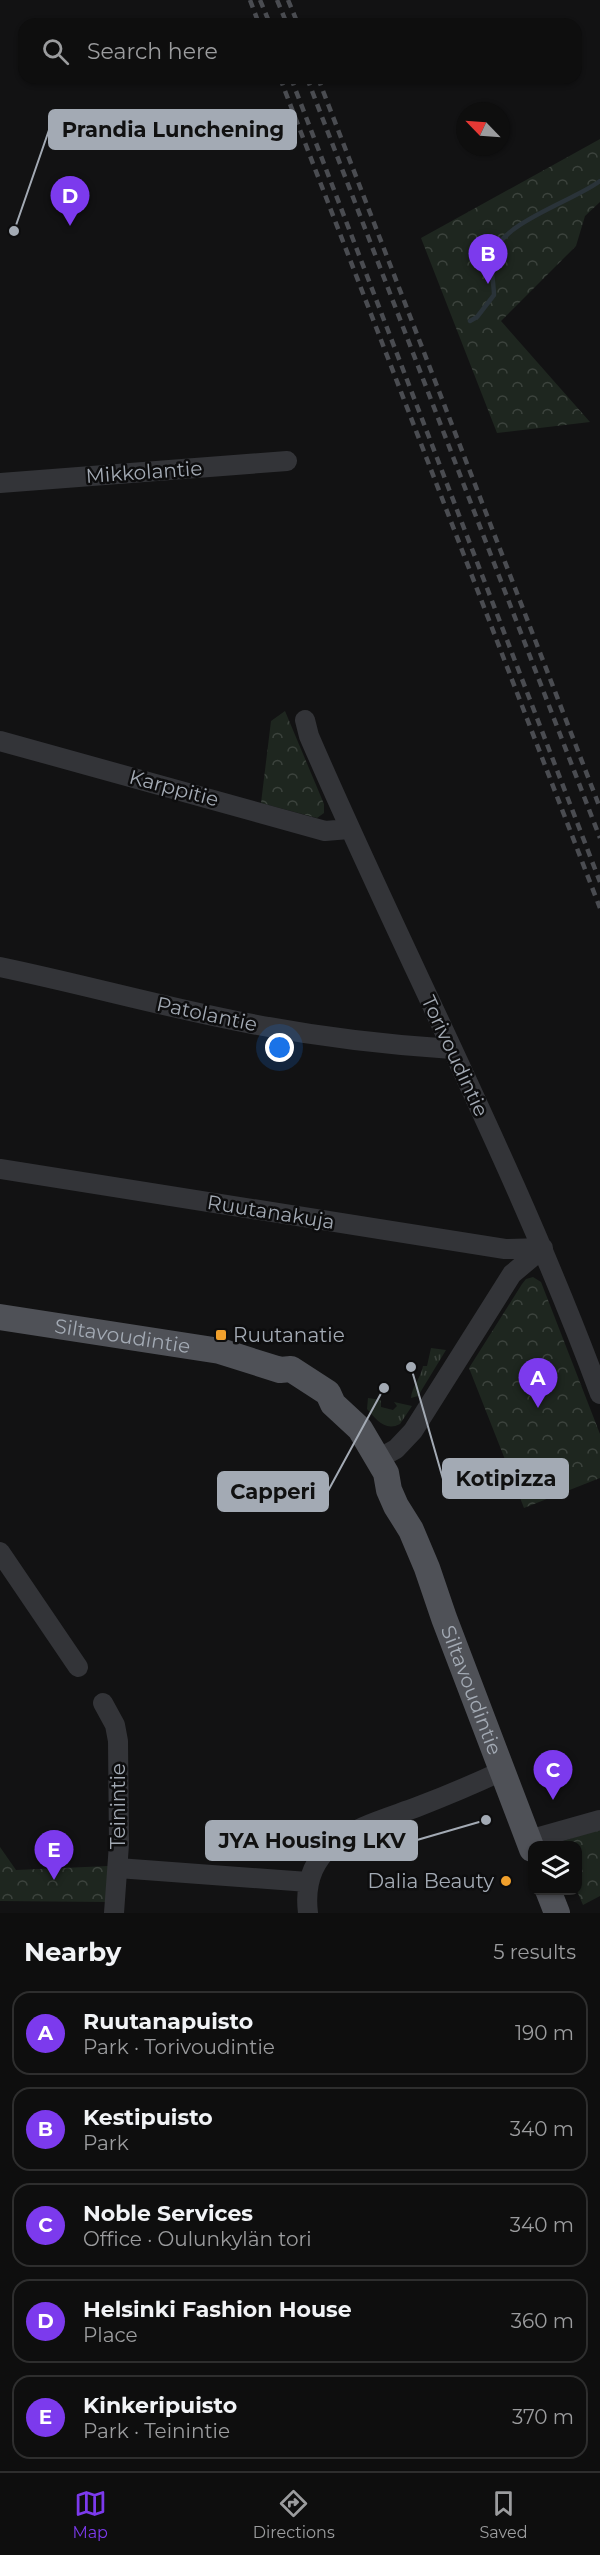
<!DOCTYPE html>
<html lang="en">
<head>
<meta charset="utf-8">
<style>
	body { margin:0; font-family:Montserrat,sans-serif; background:#1c1c1c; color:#f1f3f6 }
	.controls { position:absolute; right:18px; bottom:18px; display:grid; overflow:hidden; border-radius:12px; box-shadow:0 2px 4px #0004 }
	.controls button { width:54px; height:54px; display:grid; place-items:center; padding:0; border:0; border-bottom:2px solid #2e2e2e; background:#0e0e0e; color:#f1f3f6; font:30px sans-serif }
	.compass { position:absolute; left:456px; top:102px; width:54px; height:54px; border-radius:50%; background:#0e0e0e; box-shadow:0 2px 4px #0004; rotate:295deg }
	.you { position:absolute; left:280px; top:1048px; width:21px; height:21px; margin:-15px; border:4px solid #fff; border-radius:50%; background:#1a73e8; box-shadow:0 0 0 9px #1a73e833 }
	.badge { display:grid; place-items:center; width:39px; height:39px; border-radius:50%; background:#7c3aed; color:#fff; font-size:20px; font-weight:700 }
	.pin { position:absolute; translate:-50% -50px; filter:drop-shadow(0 2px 3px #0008) }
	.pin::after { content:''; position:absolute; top:32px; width:21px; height:18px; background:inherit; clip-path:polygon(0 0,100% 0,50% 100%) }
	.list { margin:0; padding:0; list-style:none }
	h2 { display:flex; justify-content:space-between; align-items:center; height:78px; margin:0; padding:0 24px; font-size:26px }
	h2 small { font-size:20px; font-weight:400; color:#9b9c9e }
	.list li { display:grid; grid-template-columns:39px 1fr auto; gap:18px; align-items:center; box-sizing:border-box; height:84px; margin:0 12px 12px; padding:0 12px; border:2px solid #2e2e2e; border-radius:18px }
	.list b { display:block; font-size:22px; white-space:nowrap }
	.list p { margin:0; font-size:20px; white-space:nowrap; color:#9b9c9e }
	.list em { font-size:20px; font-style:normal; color:#9b9c9e }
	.icon { flex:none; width:33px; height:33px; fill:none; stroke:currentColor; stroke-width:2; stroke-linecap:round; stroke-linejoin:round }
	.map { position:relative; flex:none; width:600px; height:1913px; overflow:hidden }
	.search { position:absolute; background:#0e0e0e; box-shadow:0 2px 4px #0004; left:18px; right:18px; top:18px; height:66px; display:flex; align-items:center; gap:15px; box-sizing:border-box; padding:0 21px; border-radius:18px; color:#9b9c9e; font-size:22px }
	.sheet { height:558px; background:#0e0e0e }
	nav { display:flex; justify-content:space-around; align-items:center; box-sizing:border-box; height:84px; border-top:2px solid #2e2e2e; background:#0e0e0e; font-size:16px; color:#9b9c9e }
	nav a { display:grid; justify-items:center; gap:3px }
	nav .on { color:#7c3aed }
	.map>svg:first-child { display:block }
	.grass { fill:url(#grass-tufts) }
	.forest { fill:url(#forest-crowns) }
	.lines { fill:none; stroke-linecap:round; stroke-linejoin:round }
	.stream { stroke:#2a3339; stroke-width:4.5 }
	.minor { stroke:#333438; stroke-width:20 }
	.major { stroke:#4f5157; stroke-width:26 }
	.rail { stroke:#4a4c51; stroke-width:4.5; stroke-dasharray:8 6; stroke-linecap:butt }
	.poi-dot { fill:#f1a02c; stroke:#0d0d0e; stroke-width:2 }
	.labels { text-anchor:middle; stroke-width:5; stroke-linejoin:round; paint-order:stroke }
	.street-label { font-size:20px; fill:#a3aab4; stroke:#0d0d0e }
	.poi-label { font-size:20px; fill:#a3aab4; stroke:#0d0d0e; text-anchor:start }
	.leader { fill:none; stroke:#a3aab4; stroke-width:2 }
	.callout-dot { fill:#a3aab4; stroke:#0d0d0e; stroke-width:2 }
	.callout { fill:#a3aab4; stroke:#a3aab4; stroke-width:2 }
	.callout-label { font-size:21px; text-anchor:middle; font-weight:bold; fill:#111 }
</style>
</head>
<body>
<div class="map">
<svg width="600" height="1913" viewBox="0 0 600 1913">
	<defs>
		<pattern id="grass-tufts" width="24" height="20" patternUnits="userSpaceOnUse" patternTransform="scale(1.5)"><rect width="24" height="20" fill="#1e261f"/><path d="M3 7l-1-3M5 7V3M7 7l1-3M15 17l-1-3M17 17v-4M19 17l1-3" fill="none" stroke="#3c433d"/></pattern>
		<pattern id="forest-crowns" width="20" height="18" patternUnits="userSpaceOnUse" patternTransform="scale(1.5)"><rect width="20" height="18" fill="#1e261f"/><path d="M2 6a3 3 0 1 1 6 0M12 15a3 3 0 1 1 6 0" fill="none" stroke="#3c433d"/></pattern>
	</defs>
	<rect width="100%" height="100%" fill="#121213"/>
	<path class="grass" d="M 431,1348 L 446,1350 L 418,1396 L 411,1398 C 412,1386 420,1380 423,1366 L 427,1366 Z
		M 368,1398 L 381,1400 L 381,1407 L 393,1410 L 397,1406 L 394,1402 L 412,1406 L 400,1424 C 385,1432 376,1419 367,1409 Z"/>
	<path class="forest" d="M 600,139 L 600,202 L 585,216 L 576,246 L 501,321 L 590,422 L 497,433 L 421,238 Z
		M 285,711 L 324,804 L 324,813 L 317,818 L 261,803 L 271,721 Z
		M 533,1277 L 541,1282 L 600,1434 L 600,1478 L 524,1508 L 469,1368 L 522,1284 L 526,1279 Z
		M 600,1829 L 600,1896 L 583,1905 L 577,1891 L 578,1846 L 558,1845 L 557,1843 Z
		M 0,1847 L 16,1870 L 108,1866 L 107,1902 L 0,1901 Z"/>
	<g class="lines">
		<path class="stream" d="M 470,321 L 477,317 L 494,295 C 494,283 489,264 493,253 C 506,221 573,201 600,181"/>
		<path class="minor" d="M 0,483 L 287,461
			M 305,720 L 309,736 C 404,956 517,1169 600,1394
			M 0,741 L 325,831 L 349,829
			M 0,967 C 72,982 142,1001 213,1016 C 291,1033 372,1044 452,1049
			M 0,1169 L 505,1249 L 543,1248
			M 378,1459 L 396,1449 L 413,1431 L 512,1274 L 543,1248
			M 0,1552 L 78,1667
			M 103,1703 L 115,1725 L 118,1741 L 119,1844 L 114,1913
			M 529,1840 L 600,1820
			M 118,1868 L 308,1882
			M 308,1913 C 299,1840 363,1827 417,1807 C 446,1796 474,1784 502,1771"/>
		<g class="major">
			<path id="s1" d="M 0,1317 L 220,1351 L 280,1370 L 291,1369 L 328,1393 L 333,1404 L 360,1429 L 386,1473 L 389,1490 L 396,1506 L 411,1530 L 427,1568 L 444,1618 L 532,1849"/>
			<path d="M 548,1890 L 557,1913"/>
		</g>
		<path class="rail" d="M 250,0 L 259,24
			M 260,0 L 270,24
			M 277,0 L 287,24
			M 288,0 L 298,24
			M 280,78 L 600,908
			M 291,78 L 600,882
			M 307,78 L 600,838
			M 318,78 L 600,808"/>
	</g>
	<g class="poi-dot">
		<rect x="215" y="1329" width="12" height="12" rx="3"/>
		<circle cx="506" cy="1881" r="6"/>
	</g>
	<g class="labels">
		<g class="street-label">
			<text transform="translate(144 472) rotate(-4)" y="7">Mikkolantie</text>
			<text transform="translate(174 788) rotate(15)" y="7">Karppitie</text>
			<text transform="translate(207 1014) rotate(12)" y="7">Patolantie</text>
			<text transform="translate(455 1056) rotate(65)" y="7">Torivoudintie</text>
			<text transform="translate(271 1212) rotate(9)" y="7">Ruutanakuja</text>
			<text dy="7" stroke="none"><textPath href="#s1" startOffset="124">Siltavoudintie</textPath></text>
			<text dy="7" stroke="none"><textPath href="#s1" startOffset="675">Siltavoudintie</textPath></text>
			<text transform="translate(118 1806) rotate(-90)" y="7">Teinintie</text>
		</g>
		<g class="poi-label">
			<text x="233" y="1342">Ruutanatie</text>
			<text x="494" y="1888" text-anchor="end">Dalia Beauty</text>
		</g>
	</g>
	<path class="leader" d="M14 231L49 130M411 1367L443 1479M384 1388L328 1491M486 1820L417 1840"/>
	<g class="callout-dot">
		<circle cx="14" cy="231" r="6"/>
		<circle cx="411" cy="1367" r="6"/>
		<circle cx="384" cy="1388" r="6"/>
		<circle cx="486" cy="1820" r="6"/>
	</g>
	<g class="callout">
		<rect x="49" y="110" width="247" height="39" rx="6"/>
		<rect x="443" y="1459" width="125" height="39" rx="6"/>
		<rect x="218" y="1472" width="110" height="39" rx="6"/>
		<rect x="206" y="1821" width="211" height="39" rx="6"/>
	</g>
	<g class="callout-label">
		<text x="173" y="137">Prandia Lunchening</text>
		<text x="506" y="1486">Kotipizza</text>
		<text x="273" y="1499">Capperi</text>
		<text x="312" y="1848">JYA Housing LKV</text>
	</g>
</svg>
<div class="controls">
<button><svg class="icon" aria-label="layers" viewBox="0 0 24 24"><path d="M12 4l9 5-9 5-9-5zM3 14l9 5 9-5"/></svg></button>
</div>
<svg class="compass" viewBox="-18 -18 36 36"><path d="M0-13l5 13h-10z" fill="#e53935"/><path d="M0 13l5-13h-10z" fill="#9b9c9e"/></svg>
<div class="you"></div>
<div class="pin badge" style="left:538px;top:1408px">A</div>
<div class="pin badge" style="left:488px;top:284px">B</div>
<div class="pin badge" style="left:553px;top:1800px">C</div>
<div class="pin badge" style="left:70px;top:226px">D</div>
<div class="pin badge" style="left:54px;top:1880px">E</div>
<div class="search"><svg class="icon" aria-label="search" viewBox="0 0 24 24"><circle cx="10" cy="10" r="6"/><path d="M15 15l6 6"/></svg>Search here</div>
</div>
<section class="sheet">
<h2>Nearby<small>5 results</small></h2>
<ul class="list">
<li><span class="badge">A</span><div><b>Ruutanapuisto</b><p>Park · Torivoudintie</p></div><em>190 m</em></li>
<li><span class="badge">B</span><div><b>Kestipuisto</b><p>Park</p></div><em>340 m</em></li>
<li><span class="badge">C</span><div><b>Noble Services</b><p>Office · Oulunkylän tori</p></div><em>340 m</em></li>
<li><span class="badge">D</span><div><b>Helsinki Fashion House</b><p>Place</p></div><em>360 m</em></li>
<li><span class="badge">E</span><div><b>Kinkeripuisto</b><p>Park · Teinintie</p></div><em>370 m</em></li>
</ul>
</section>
<nav>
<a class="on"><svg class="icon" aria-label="map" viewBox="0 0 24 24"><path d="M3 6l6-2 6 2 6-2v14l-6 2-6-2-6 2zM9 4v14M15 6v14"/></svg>Map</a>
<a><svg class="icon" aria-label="directions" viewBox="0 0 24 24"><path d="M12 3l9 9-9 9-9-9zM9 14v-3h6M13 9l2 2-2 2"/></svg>Directions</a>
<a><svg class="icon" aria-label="saved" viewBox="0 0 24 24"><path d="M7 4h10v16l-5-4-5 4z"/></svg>Saved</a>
</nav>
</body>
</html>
